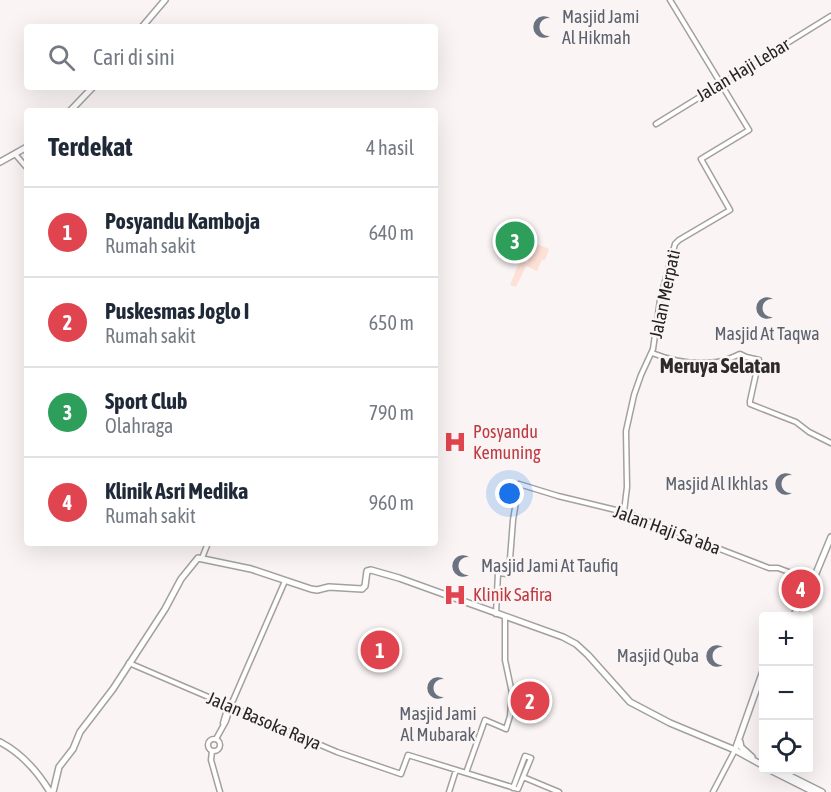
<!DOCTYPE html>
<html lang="id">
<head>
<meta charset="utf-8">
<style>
	body { margin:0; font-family:"Asap Condensed",sans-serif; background:#f6f6f7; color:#1f2937 }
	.controls { position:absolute; right:18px; bottom:18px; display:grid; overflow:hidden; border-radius:6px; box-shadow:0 6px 24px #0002 }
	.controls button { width:54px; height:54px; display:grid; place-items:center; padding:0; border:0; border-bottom:2px solid #e0e1e3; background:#fff; color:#1f2937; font:30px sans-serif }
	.you { position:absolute; left:510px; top:494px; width:21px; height:21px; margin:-15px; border:4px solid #fff; border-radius:50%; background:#1a73e8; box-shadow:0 0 0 9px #1a73e833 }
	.badge { display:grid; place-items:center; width:39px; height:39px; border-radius:50%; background:#b45309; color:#fff; font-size:20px; font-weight:700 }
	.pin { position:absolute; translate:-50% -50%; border:3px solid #fff; box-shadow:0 2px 6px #0006 }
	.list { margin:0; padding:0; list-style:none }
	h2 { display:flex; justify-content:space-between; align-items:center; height:78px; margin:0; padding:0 24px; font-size:26px }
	h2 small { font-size:20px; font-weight:400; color:#747a83 }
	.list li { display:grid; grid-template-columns:39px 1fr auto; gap:18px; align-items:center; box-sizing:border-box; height:90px; padding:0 24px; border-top:2px solid #e0e1e3 }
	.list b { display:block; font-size:22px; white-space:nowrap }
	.list p { margin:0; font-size:20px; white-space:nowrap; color:#747a83 }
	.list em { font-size:20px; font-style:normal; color:#747a83 }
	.icon { flex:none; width:33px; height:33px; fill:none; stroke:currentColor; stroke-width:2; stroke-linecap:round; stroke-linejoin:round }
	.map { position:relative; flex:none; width:831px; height:792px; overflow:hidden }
	.search { position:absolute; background:#fff; box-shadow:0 6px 24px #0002; left:24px; top:24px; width:414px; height:66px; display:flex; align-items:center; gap:15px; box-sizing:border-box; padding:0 21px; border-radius:6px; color:#747a83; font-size:22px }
	.panel { position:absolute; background:#fff; box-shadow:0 6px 24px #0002; left:24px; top:108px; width:414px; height:438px; border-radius:6px }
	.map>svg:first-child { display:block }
	.green { fill:#fde0d6 }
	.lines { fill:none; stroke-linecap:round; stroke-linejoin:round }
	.minor-casing { stroke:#a4a09f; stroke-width:7 }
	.major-casing { stroke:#a4a09f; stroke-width:8 }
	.minor { stroke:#fff; stroke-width:4 }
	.major { stroke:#fff; stroke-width:5 }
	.labels { text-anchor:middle; stroke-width:5; stroke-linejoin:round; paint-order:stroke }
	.worship-label { font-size:18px; fill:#5b616d; stroke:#faf5f4; text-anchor:start }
	.street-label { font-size:18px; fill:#252423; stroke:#faf5f4 }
	.health-label { font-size:18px; fill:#be3a42; stroke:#faf5f4; text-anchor:start }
	.quarter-label { font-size:21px; font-weight:bold; fill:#2d2a29; stroke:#faf5f4 }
</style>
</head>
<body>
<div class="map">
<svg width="831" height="792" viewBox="0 0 831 792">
	<rect width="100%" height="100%" fill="#faf5f4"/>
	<path class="green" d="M 511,218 L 519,219 L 525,230 L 524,239 L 549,249 L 545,260 L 542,260 L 537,271 L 526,266 L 516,287 L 510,285 L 520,260 L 527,263 L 530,258 L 498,244 Z"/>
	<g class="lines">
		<g class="minor-casing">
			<path id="minor" d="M 656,124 L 831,16
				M 15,154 L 27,168
				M 652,353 C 672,361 695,365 717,362 C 725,361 733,357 740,354 L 746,357 L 759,360 L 750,401 L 750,404 L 796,422 L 809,432 L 831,443
				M 624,512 L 627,487 L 626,431 L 634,395 L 641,375 L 653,349 L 660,300 L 675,244 L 679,240 L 730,210 L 701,159 L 749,130 L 670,0
				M 202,558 L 208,543
				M 496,614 L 498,573 L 507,574 L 509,572 L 513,520 L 519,484 L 558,496 L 624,512 L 769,568 L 778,568 L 813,581
				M 129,663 L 337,752 L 401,774 L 408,755 L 518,789 L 531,758 L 525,756 L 513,788
				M 223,723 L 228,706 L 230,706
				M208 745a6 6 0 1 1 12 0a6 6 0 1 1-12 0Z
				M 216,739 L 226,721 L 231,705 L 285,581
				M 212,751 L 211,760 L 220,792
				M 466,773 L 485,720 L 506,729 L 510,716 L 512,693 L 505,660 L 505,617
				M 523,777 L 559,792
				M 449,792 L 456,770
				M 713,792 L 735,750"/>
		</g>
		<g class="major-casing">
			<path id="major" d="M 142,27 L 165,0
				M 70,111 L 93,87
				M 0,162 L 27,147
				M 793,616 L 807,595 L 831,537
				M 0,742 C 21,753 38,772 50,792
				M 740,742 L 741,747 L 752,757
				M 735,750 L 764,668
				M 770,770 L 814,792
				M 778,770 L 822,792
				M 53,792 L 59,767 L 73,749 L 80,732 L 113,689 L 165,609 L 181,579 L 198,558 L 251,569 L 311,589 L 317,590 L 329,587 L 362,589 L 365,586 L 367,571 L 371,570 L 399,578 L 563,637 L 576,644 L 588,655 L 630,702 L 670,723 L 735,750 L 764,766"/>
		</g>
		<use href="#minor" class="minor"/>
		<use href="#major" class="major"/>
	</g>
	<defs>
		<g id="mosque-bare" transform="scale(1.8)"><path d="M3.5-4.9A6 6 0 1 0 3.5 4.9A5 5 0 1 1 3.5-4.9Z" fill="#6b7280" stroke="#faf5f4" stroke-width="2.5" paint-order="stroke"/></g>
		<g id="hospital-bare" transform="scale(1.8)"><path d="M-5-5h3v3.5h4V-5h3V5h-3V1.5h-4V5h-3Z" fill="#e0444e" stroke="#faf5f4" stroke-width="2.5" paint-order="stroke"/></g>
	</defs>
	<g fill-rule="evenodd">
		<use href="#mosque-bare" x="544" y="27"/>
		<use href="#mosque-bare" x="767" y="308"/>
		<use href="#hospital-bare" x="455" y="442"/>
		<use href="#mosque-bare" x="786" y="484"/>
		<use href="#mosque-bare" x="463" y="566"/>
		<use href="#hospital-bare" x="455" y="595"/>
		<use href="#mosque-bare" x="717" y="656"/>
		<use href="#mosque-bare" x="438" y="688"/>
	</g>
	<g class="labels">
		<g class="worship-label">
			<text x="562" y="23">Masjid Jami<tspan x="562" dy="21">Al Hikmah</tspan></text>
			<text x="767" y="340" text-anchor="middle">Masjid At Taqwa</text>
			<text x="768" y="490" text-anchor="end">Masjid Al Ikhlas</text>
			<text x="481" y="572">Masjid Jami At Taufiq</text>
			<text x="699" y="662" text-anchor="end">Masjid Quba</text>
			<text x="438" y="720" text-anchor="middle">Masjid Jami<tspan x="438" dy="21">Al Mubarak</tspan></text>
		</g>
		<g class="street-label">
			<text transform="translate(743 70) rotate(-31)" y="6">Jalan Haji Lebar</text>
			<text transform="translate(665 294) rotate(-78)" y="6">Jalan Merpati</text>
			<text transform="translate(667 530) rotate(20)" y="6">Jalan Haji Sa'aba</text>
			<text transform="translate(264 721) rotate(23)" y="6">Jalan Basoka Raya</text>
		</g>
		<g class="health-label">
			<text x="473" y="438">Posyandu<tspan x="473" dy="21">Kemuning</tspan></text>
			<text x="473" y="601">Klinik Safira</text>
		</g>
		<g class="quarter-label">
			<text x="720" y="373">Meruya Selatan</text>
		</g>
	</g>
</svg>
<div class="controls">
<button>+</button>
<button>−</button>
<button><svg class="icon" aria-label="locate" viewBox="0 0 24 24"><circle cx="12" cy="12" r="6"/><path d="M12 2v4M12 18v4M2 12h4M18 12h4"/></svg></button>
</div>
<div class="you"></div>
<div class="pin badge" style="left:380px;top:650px;background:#e0444e">1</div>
<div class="pin badge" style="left:530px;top:701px;background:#e0444e">2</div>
<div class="pin badge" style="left:515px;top:241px;background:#2e9e5b">3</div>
<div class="pin badge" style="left:801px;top:589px;background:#e0444e">4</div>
<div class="search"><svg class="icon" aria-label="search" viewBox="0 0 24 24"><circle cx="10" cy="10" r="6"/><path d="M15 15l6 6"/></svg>Cari di sini</div>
<section class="panel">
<h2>Terdekat<small>4 hasil</small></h2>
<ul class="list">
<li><span class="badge" style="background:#e0444e">1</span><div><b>Posyandu Kamboja</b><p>Rumah sakit</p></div><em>640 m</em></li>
<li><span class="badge" style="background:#e0444e">2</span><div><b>Puskesmas Joglo I</b><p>Rumah sakit</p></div><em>650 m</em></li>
<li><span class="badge" style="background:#2e9e5b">3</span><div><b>Sport Club</b><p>Olahraga</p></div><em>790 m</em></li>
<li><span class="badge" style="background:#e0444e">4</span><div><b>Klinik Asri Medika</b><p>Rumah sakit</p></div><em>960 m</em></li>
</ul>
</section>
</div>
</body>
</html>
